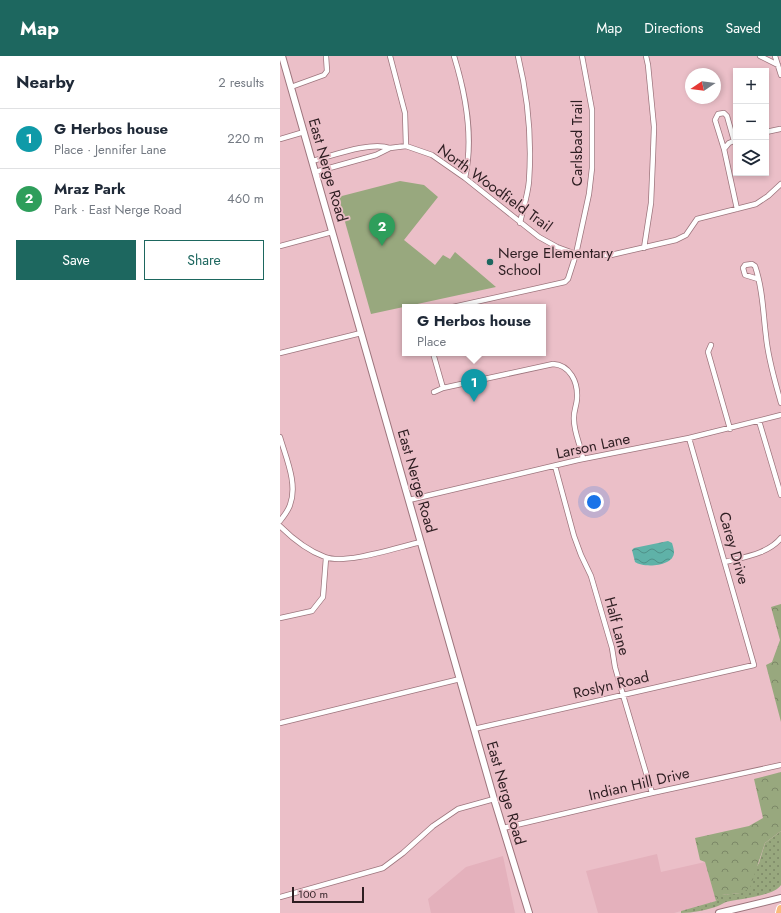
<!DOCTYPE html>
<html lang="en">
<head>
<meta charset="utf-8">
<style>
	body { margin:0; font-family:Jost,sans-serif; background:#f6f6f7; color:#1f2937 }
	.controls { position:absolute; right:12px; top:12px; display:grid; overflow:hidden; border-radius:0px; box-shadow:0 2px 6px #0003 }
	.controls button { width:36px; height:36px; display:grid; place-items:center; padding:0; border:0; border-bottom:1px solid #e0e1e3; background:#fff; color:#1f2937; font:20px sans-serif }
	.compass { position:absolute; left:405px; top:12px; width:36px; height:36px; border-radius:50%; background:#fff; box-shadow:0 2px 6px #0003; rotate:257deg }
	.scale { position:absolute; left:12px; bottom:10px; width:72px; box-sizing:border-box; padding-left:4px; border:2px solid #2e1e22; border-top:0; font-size:11px; line-height:14px; white-space:nowrap; color:#2e1e22; -webkit-text-stroke:3px #ebbfc8; paint-order:stroke }
	.you { position:absolute; left:314px; top:446px; width:14px; height:14px; margin:-10px; border:3px solid #fff; border-radius:50%; background:#1a73e8; box-shadow:0 0 0 6px #1a73e833 }
	.badge { display:grid; place-items:center; width:26px; height:26px; border-radius:50%; background:#1d675f; color:#fff; font-size:13px; font-weight:700 }
	.pin { position:absolute; translate:-50% -33px; filter:drop-shadow(0 1px 2px #0008) }
	.pin::after { content:''; position:absolute; top:21px; width:14px; height:12px; background:inherit; clip-path:polygon(0 0,100% 0,50% 100%) }
	.popup { position:absolute; left:122px; top:248px; width:144px; height:52px; box-sizing:border-box; display:grid; place-content:center; border-radius:0px; background:#fff; filter:drop-shadow(0 1px 3px #0005); font-size:13px; white-space:nowrap; color:#747a83 }
	.popup b { font-size:15px; color:#1f2937 }
	.popup::after { content:''; position:absolute; left:50%; top:100%; margin-left:-8px; border:8px solid transparent; border-top-color:#fff }
	.list { margin:0; padding:0; list-style:none }
	h2 { display:flex; justify-content:space-between; align-items:center; height:52px; margin:0; padding:0 16px; font-size:17px }
	h2 small { font-size:13px; font-weight:400; color:#747a83 }
	.list li { display:grid; grid-template-columns:26px 1fr auto; gap:12px; align-items:center; box-sizing:border-box; height:60px; padding:0 16px; border-top:1px solid #e0e1e3 }
	.list b { display:block; font-size:15px; white-space:nowrap }
	.list p { margin:0; font-size:13px; white-space:nowrap; color:#747a83 }
	.list em { font-size:13px; font-style:normal; color:#747a83 }
	.actions { display:flex; gap:8px; padding:12px 16px }
	.actions a { flex:1; padding:9px 0; border:1px solid #1d675f; border-radius:0px; text-align:center; font-size:14px; color:#1d675f }
	.actions .main { background:#1d675f; color:#fff }
	.icon { flex:none; width:22px; height:22px; fill:none; stroke:currentColor; stroke-width:2; stroke-linecap:round; stroke-linejoin:round }
	.map { position:relative; flex:none; width:501px; height:857px; overflow:hidden }
	header { display:flex; align-items:center; gap:24px; box-sizing:border-box; height:56px; padding:0 20px; background:#1d675f; color:#fff }
	header strong { font-size:19px }
	nav { display:flex; gap:22px; margin-inline-start:auto; font-size:14px }
	main { display:flex }
	aside { flex:1; background:#fff }
	.map>svg:first-child { display:block }
	.built { fill:#e4b1bc }
	.grass { fill:url(#grass-dots) }
	.forest { fill:url(#forest-crowns) }
	.green { fill:#98a87e }
	.water { fill:url(#water-waves) }
	.lines { fill:none; stroke-linecap:round; stroke-linejoin:round }
	.minor-casing { stroke:#9d757d; stroke-width:6 }
	.secondary-casing { stroke:#9d757d; stroke-width:8 }
	.motorway-casing { stroke:#fff; stroke-width:10 }
	.minor { stroke:#fff; stroke-width:4.5 }
	.secondary { stroke:#fff; stroke-width:6 }
	.motorway { stroke:#f9ba7d; stroke-width:8 }
	.poi-dot { fill:#1d675f; stroke:#ebbfc8; stroke-width:1.5 }
	.labels { text-anchor:middle; stroke-width:3.5; stroke-linejoin:round; paint-order:stroke }
	.street-label { font-size:15px; fill:#2e1e22; stroke:#ebbfc8 }
	.poi-label { font-size:15px; fill:#2e1e22; stroke:#ebbfc8; text-anchor:start }
</style>
</head>
<body>
<header>
<strong>Map</strong>
<nav><a>Map</a><a>Directions</a><a>Saved</a></nav>
</header>
<main>
<aside>
<h2>Nearby<small>2 results</small></h2>
<ul class="list">
<li><span class="badge" style="background:#0f9aa8">1</span><div><b>G Herbos house</b><p>Place · Jennifer Lane</p></div><em>220 m</em></li>
<li><span class="badge" style="background:#2e9e5b">2</span><div><b>Mraz Park</b><p>Park · East Nerge Road</p></div><em>460 m</em></li>
</ul>
<div class="actions"><a class="main">Save</a><a>Share</a></div>
</aside>
<div class="map">
<svg width="501" height="857" viewBox="0 0 501 857">
	<defs>
		<pattern id="grass-dots" width="8" height="8" patternUnits="userSpaceOnUse"><rect width="8" height="8" fill="#98a87e"/><path d="M2 2h.1M6 6h.1" fill="none" stroke="#7c8867" stroke-width="1.8" stroke-linecap="round"/></pattern>
		<pattern id="forest-crowns" width="20" height="18" patternUnits="userSpaceOnUse"><rect width="20" height="18" fill="#98a87e"/><path d="M2 6a3 3 0 1 1 6 0M12 15a3 3 0 1 1 6 0" fill="none" stroke="#7c8867"/></pattern>
		<pattern id="water-waves" width="16" height="10" patternUnits="userSpaceOnUse"><rect width="16" height="10" fill="#5fb2a8"/><path d="M0 5q4-4 8 0t8 0" fill="none" stroke="#4f9088"/></pattern>
	</defs>
	<rect width="100%" height="100%" fill="#ebbfc8"/>
	<path class="built" d="M 377,798 L 381,816 L 425,806 L 436,845 L 394,857 L 318,857 L 306,815 Z
		M 223,800 L 235,857 L 151,857 L 148,843 L 186,811 Z"/>
	<path class="grass" d="M 501,775 L 501,829 C 495,840 458,843 446,846 C 443,847 441,849 438,850 C 427,854 413,857 401,857 L 401,855 L 436,845 L 441,839 L 460,837 L 479,807 L 485,787 Z"/>
	<path class="forest" d="M 501,548 L 501,666 L 486,609 L 492,606 L 500,584 L 491,551 Z
		M 501,716 L 501,775 L 485,787 L 470,832 L 461,837 L 442,839 L 436,845 L 425,806 L 420,804 L 415,782 L 469,770 L 483,762 L 474,723 Z"/>
	<path class="green" d="M 120,125 L 144,129 L 158,141 L 124,184 L 155,209 L 163,199 L 170,203 L 175,196 L 216,231 L 91,258 L 58,141 Z"/>
	<path class="water" d="M 388,485 L 392,487 C 393,490 394,494 394,496 C 394,511 363,512 355,506 L 352,494 L 354,492 Z"/>
	<g class="lines">
		<g class="minor-casing">
			<path id="minor" d="M 110,0 L 125,57 L 126,90
				M 174,0 C 186,39 194,81 185,122
				M 238,0 C 248,41 252,82 249,125 C 248,138 243,153 240,167
				M 480,0 L 498,9
				M 495,0 L 501,19
				M 11,31 L 44,19 L 47,15 L 46,0
				M 486,76 L 500,73
				M 0,83 L 24,76
				M 454,85 L 447,60 L 444,57 L 438,58 L 435,64 L 444,93 L 457,153
				M 110,92 L 126,90 L 152,99 L 185,122 L 259,181 L 277,191 L 296,198 L 314,199 L 331,199 L 396,184 L 406,179 L 417,163 L 476,148 L 488,140 L 501,128
				M 444,93 L 449,87 L 456,84
				M 32,105 C 52,100 90,85 110,92 L 96,99 L 35,116
				M 0,190 L 52,176
				M 364,192 L 371,147 L 373,99 L 374,71 L 368,9 L 366,0
				M 478,223 L 465,219 L 463,212 L 465,209 L 472,208 L 475,210 C 483,233 483,257 486,280 C 488,303 495,325 501,347
				M 173,251 L 285,226 L 288,223 L 296,198 L 309,138 L 312,112 L 312,54 L 302,0
				M 431,289 L 428,296 L 450,373
				M 0,297 L 81,277
				M 153,297 L 163,332 L 273,308 C 290,309 298,326 297,342 C 297,349 293,356 294,364 C 294,377 301,390 303,403
				M 154,336 L 163,332
				M 479,365 L 501,439
				M 0,381 C 6,402 18,428 10,449 C 8,455 4,460 0,465
				M 275,410 L 294,480 L 301,499 L 311,520 L 332,592 L 335,611 L 343,639 L 372,737
				M 129,444 L 298,404 L 409,382 L 501,359
				M 0,470 C 12,482 29,495 45,501 C 66,509 118,491 141,486
				M 445,506 C 464,501 488,498 501,482
				M 0,562 L 32,555 L 43,541 L 46,502
				M 0,667 L 180,623
				M 194,673 L 474,609 L 409,382
				M 223,772 L 372,737 L 501,709
				M 0,841 L 103,812 L 123,797 L 153,770 L 178,753 L 214,743"/>
		</g>
		<g class="secondary-casing">
			<path id="secondary" d="M 2,0 L 214,743 L 249,857
				M 439,857 L 501,842"/>
		</g>
		<g class="motorway-casing">
			<path id="motorway" d="M 500,857 L 501,853"/>
		</g>
		<use href="#minor" class="minor"/>
		<use href="#secondary" class="secondary"/>
		<use href="#motorway" class="motorway"/>
	</g>
	<circle class="poi-dot" cx="210" cy="206" r="4"/>
	<g class="labels">
		<g class="street-label">
			<text transform="translate(297 87) rotate(-90)" y="5">Carlsbad Trail</text>
			<text transform="translate(48 114) rotate(74)" y="5">East Nerge Road</text>
			<text transform="translate(215 132) rotate(36)" y="5">North Woodfield Trail</text>
			<text transform="translate(313 390) rotate(-12)" y="5">Larson Lane</text>
			<text transform="translate(137 425) rotate(74)" y="5">East Nerge Road</text>
			<text transform="translate(454 492) rotate(74)" y="5">Carey Drive</text>
			<text transform="translate(337 570) rotate(75)" y="5">Half Lane</text>
			<text transform="translate(331 629) rotate(-13)" y="5">Roslyn Road</text>
			<text transform="translate(359 728) rotate(-13)" y="5">Indian Hill Drive</text>
			<text transform="translate(226 737) rotate(74)" y="5">East Nerge Road</text>
		</g>
		<g class="poi-label">
			<text x="218" y="202">Nerge Elementary<tspan x="218" dy="17">School</tspan></text>
		</g>
	</g>
</svg>
<div class="controls">
<button>+</button>
<button>−</button>
<button><svg class="icon" aria-label="layers" viewBox="0 0 24 24"><path d="M12 4l9 5-9 5-9-5zM3 14l9 5 9-5"/></svg></button>
</div>
<svg class="compass" viewBox="-18 -18 36 36"><path d="M0-13l5 13h-10z" fill="#e53935"/><path d="M0 13l5-13h-10z" fill="#747a83"/></svg>
<div class="scale">100 m</div>
<div class="you"></div>
<div class="pin badge" style="left:194px;top:346px;background:#0f9aa8">1</div>
<div class="popup"><b>G Herbos house</b>Place</div>
<div class="pin badge" style="left:102px;top:190px;background:#2e9e5b">2</div>
</div>
</main>
</body>
</html>
